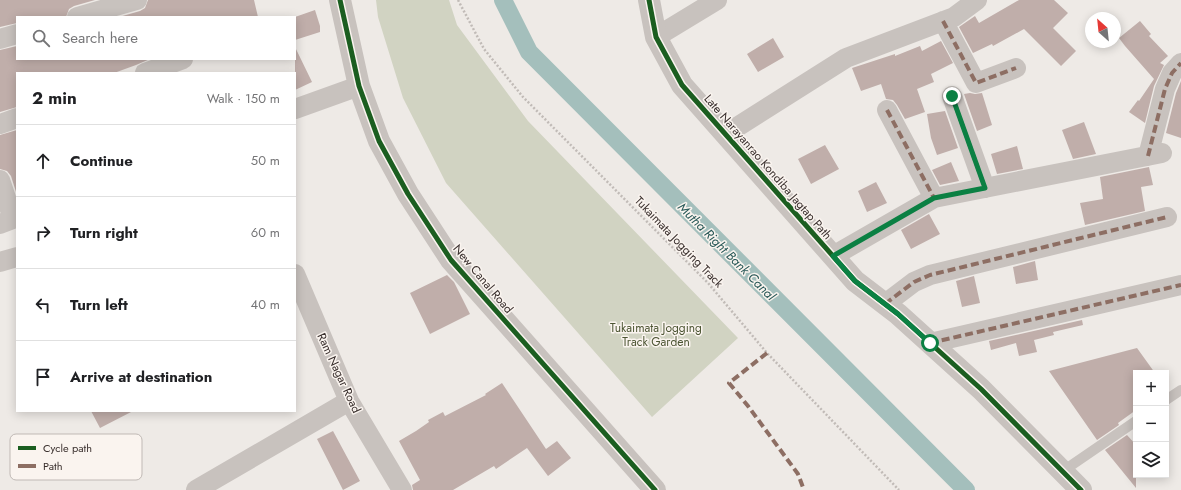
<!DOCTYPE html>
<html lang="en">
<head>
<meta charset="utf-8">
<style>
	body { margin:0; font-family:Jost,sans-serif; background:#f6f6f6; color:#202124 }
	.controls { position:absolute; right:12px; bottom:12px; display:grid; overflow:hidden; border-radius:0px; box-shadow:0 2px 10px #0003 }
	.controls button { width:36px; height:36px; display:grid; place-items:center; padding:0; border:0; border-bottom:1px solid #e0e0e0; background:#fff; color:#202124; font:20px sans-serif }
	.compass { position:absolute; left:1085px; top:12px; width:36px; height:36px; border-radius:50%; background:#fff; box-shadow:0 2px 10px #0003; rotate:333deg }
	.stop { position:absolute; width:12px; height:12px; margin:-9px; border:3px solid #0b8043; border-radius:50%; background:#fff }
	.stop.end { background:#0b8043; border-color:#fff; box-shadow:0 1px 4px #0008 }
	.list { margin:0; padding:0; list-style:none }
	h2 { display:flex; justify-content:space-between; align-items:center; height:52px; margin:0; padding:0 16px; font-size:17px }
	h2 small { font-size:13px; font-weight:400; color:#757577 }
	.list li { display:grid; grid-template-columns:26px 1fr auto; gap:12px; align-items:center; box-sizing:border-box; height:72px; padding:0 16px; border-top:1px solid #e0e0e0 }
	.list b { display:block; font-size:15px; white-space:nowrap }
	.list em { font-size:13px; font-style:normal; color:#757577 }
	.icon { flex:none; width:22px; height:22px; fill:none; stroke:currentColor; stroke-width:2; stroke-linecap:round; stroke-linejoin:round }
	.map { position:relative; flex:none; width:1181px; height:490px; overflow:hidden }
	.search { position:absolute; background:#fff; box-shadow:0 2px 10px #0003; left:16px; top:16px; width:280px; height:44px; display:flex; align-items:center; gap:10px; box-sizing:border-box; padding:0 14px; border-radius:0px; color:#757577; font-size:15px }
	.panel { position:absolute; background:#fff; box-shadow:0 2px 10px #0003; left:16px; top:72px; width:280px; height:340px; border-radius:0px }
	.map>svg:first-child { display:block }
	.green { fill:#d1d3c2 }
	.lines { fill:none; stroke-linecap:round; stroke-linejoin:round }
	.canal { stroke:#a4bfbc; stroke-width:18 }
	.building { fill:#c0aeaa }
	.path { stroke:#c1bbb7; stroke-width:2.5; stroke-dasharray:2 2; stroke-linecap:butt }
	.service { stroke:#c8c2be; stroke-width:10 }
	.minor { stroke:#c8c2be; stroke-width:20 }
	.tertiary { stroke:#c8c2be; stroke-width:22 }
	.quiet { stroke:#8d6e63; stroke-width:4; stroke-dasharray:8 4; stroke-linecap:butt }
	.cycleway-casing { stroke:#faf4ef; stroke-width:8 }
	.cycleway { stroke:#1b5e20; stroke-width:5 }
	.route { stroke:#0b8043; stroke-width:5 }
	.labels { text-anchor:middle; stroke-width:3; stroke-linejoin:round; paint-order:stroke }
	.street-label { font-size:12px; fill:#392f2d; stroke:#faf4ef }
	.park-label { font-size:12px; fill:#4c5533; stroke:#faf4ef }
	.water-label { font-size:13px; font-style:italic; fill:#265756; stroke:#faf4ef }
	.key { fill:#faf4ef; stroke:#c0b9b5; stroke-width:1 }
	.key-label { font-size:11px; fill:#392f2d }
</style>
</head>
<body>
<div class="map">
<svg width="1181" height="490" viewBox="0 0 1181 490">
	<rect width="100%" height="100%" fill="#eeeae6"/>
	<path class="green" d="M 376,0 L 449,0 L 457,25 L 528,121 L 738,338 L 652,417 L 446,183 L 403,98 L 378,17 Z"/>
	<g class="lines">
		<path class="canal" d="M 503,0 L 529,52 L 966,490"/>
	</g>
	<path class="building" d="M 0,0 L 95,0 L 74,6 L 69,9 L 66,17 L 17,17 L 17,23 L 0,27 Z
		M 148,0 L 254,0 L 258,17 L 119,17 L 140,11 L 145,8 Z
		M 1019,0 L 1054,0 L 1068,13 L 1053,28 L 1076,51 L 1061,66 L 1024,29 L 993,46 L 992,44 L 973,53 L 959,27 L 975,16 L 979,23 Z
		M 315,10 L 320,26 L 320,32 L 295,40 L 295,17 Z
		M 1140,21 L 1151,34 L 1149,36 L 1168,56 L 1160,63 L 1164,65 L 1154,86 L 1145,123 L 1129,112 L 1138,100 L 1139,101 L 1154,79 L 1125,46 L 1119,38 Z
		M 773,38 L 784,57 L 758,72 L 747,54 Z
		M 941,41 L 953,63 L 931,74 L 934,82 L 917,89 L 925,112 L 905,119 L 897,105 L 893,100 L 886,99 L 881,84 L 861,91 L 852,68 L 895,54 L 895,56 L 920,46 L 922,51 Z
		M 17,46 L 17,59 L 150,59 L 136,65 L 114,73 L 17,73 L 17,107 L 0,112 L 0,50 Z
		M 295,47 L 312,82 L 295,90 Z
		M 1181,81 L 1181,138 L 1166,133 L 1176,93 Z
		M 970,93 L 975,94 L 982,93 L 992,125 L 977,131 L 964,94 Z
		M 945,111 L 958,148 L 937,155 L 931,138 L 927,114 Z
		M 1084,122 L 1096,154 L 1073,159 L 1062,130 Z
		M 17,130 L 17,195 L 11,176 L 7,171 L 0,169 L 0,135 Z
		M 825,145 L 839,169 L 811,184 L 798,159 Z
		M 1017,146 L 1023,169 L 997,174 L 991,154 Z
		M 951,162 L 959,181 L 940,185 L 932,170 Z
		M 1149,167 L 1153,185 L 1141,187 L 1145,211 L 1085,225 L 1080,203 L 1103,199 L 1100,177 Z
		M 876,182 L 887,203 L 867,212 L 858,191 Z
		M 929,214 L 940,234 L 911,249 L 901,230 Z
		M 1035,261 L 1038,280 L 1016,284 L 1013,267 Z
		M 447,275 L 454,282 L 470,314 L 430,334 L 410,293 Z
		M 974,276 L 980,303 L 962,307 L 956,281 Z
		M 1082,320 L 1083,325 L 1053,332 L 1054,335 L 1034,340 L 1037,352 L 1019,356 L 1016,343 L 991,350 L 989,341 Z
		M 1137,348 L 1155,373 L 1136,373 L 1136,410 L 1118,423 L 1119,425 L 1097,440 L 1049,371 Z
		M 502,383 L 546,449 L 557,441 L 571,458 L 548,476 L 527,448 L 496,469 L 494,466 L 453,490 L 413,490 L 412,485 L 420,480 L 399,441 L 416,431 L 429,422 L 428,420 L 443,412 L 445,416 L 486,395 L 485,394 Z
		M 91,411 L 133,411 L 100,428 Z
		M 333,431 L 360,481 L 343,490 L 317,439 Z
		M 1127,435 L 1136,445 L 1136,488 L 1105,450 Z"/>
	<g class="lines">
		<path class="path" d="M 458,0 L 484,49 L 523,97 L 708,283 L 767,353 L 899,490"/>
		<path class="service" d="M 1166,400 L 1181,390
			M 1063,471 L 1136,421"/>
		<path class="minor" d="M 77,17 L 137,0
			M 943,21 L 976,83 L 1016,68
			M 656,37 L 717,0
			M 0,39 L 17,34
			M 145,73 L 183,59
			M 952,96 L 985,188
			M 295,109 L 359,86
			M 887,110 L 934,198
			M 0,124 L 17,118
			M 726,134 L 846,58 L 954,17 L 977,0
			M 1148,156 L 1165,89 L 1172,73 L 1181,63
			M 0,180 L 13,219 L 0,224
			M 833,256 L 934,198 L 1162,153
			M 0,262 L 17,257
			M 295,274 L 349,401 L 402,490
			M 885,304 L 914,282 L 930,275 L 1167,217
			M 930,343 L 1181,285
			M 196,490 L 349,401"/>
		<path class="tertiary" d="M 340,0 L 359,86 L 379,141 L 408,194 L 451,260 L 655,490
			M 649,0 L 656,37 L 682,85 L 855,281 L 898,314 L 981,389 L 1081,490"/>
		<path class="quiet" d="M 943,21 L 976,83 L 1016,68
			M 952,96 L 985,188
			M 887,110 L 934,198
			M 1148,156 L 1165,89 L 1172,73 L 1181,63
			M 885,304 L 914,282 L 930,275 L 1167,217
			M 930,343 L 1181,285
			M 767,353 L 729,383 L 748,406 L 798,474 L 804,490"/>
		<g class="cycleway-casing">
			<path id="cycleway" d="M 340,0 L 359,86 L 379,141 L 408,194 L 451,260 L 655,490
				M 649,0 L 656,37 L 682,85 L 855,281 L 898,314 L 981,389 L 1081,490"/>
		</g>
		<use href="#cycleway" class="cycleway"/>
	</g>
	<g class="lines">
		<path class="route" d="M 930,343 L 898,314 L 855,281 L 833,256 L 934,198 L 985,188 L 952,96"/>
	</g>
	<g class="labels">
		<g class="street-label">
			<text transform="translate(768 167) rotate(49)" y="4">Late Narayanrao Kondiba Jagtap Path</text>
			<text transform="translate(679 242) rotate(46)" y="4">Tukaimata Jogging Track</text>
			<text transform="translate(483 279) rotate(50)" y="4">New Canal Road</text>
			<text transform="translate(339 373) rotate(65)" y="4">Ram Nagar Road</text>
		</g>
		<g class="park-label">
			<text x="656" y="332">Tukaimata Jogging<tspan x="656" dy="14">Track Garden</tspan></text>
		</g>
		<g class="water-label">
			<text transform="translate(727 251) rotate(45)" y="5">Mutha Right Bank Canal</text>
		</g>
	</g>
	<rect x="10" y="434" width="132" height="46" rx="6" class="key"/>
	<rect x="18" y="446" width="18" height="4" fill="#1b5e20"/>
	<rect x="18" y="464" width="18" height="4" fill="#8d6e63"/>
	<g class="key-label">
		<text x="43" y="452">Cycle path</text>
		<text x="43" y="470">Path</text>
	</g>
</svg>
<div class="controls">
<button>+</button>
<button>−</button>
<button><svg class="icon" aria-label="layers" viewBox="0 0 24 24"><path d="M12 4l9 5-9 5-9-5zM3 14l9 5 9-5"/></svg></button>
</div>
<svg class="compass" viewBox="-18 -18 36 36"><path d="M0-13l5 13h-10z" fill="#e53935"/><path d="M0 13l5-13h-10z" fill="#757577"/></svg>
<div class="stop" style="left:930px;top:343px"></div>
<div class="stop end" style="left:952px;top:96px"></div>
<div class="search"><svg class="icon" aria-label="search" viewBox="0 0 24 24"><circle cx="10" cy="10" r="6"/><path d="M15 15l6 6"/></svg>Search here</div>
<section class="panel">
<h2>2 min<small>Walk · 150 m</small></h2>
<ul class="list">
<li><svg class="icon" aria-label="ahead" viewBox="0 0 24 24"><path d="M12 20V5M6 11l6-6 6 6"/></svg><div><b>Continue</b></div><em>50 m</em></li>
<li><svg class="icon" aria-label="right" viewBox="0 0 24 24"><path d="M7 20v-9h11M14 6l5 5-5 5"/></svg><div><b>Turn right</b></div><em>60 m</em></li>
<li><svg class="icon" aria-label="left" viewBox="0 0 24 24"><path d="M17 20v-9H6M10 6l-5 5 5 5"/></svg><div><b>Turn left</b></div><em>40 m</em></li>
<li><svg class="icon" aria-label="arrive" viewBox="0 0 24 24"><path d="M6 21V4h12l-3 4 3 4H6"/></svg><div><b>Arrive at destination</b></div></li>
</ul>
</section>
</div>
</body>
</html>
